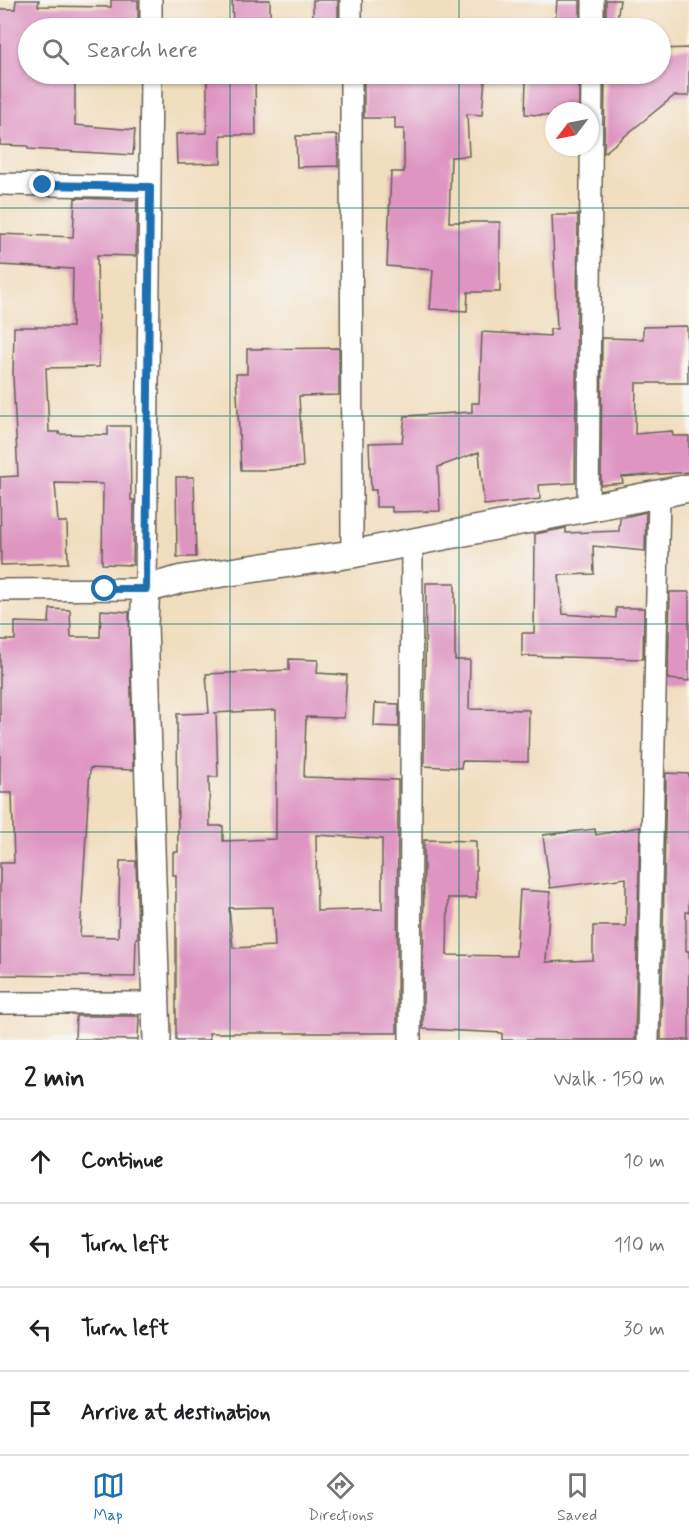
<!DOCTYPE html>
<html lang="en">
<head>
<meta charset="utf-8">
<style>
	body { margin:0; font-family:Mynerve,sans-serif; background:#f6f6f6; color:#202124 }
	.compass { position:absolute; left:545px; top:102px; width:54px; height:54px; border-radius:50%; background:#fff; box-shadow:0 2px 4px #0004; rotate:238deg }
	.stop { position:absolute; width:18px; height:18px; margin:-14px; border:4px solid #1f6fb2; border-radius:50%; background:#fff }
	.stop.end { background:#1f6fb2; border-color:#fff; box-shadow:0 2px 6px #0008 }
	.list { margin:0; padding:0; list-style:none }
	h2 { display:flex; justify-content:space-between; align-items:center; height:78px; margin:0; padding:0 24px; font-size:26px }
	h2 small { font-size:20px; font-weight:400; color:#757577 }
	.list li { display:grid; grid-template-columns:39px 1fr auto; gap:18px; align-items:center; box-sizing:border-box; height:84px; padding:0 24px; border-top:2px solid #e0e0e0 }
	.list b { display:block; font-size:22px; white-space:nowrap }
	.list em { font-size:20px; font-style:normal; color:#757577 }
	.icon { flex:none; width:33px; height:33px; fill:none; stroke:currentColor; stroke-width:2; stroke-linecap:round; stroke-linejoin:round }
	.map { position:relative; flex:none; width:689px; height:1040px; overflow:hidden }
	.search { position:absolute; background:#fff; box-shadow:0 2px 4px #0004; left:18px; right:18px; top:18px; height:66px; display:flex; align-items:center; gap:15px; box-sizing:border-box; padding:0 21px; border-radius:33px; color:#757577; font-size:22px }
	.sheet { height:414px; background:#fff }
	nav { display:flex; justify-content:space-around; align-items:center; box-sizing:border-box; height:84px; border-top:2px solid #e0e0e0; background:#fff; font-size:16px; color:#757577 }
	nav a { display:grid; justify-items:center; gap:3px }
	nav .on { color:#1f6fb2 }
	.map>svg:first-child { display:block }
	.building { fill:#de95c2; fill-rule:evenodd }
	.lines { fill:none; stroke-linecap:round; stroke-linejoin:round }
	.minor-casing { stroke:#676055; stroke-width:24 }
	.tertiary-casing { stroke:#676055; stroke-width:30 }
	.minor { stroke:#fff; stroke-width:21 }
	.tertiary { stroke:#fff; stroke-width:27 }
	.route { stroke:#1f6fb2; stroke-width:8 }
	.grid { fill:none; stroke:#0f766e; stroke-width:1.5; stroke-opacity:0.55 }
</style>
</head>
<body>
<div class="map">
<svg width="689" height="1040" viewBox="0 0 689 1040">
	<rect width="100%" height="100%" fill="#f6f6f2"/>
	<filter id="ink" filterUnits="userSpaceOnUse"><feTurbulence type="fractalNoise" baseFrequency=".0167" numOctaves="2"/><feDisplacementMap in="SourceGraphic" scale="12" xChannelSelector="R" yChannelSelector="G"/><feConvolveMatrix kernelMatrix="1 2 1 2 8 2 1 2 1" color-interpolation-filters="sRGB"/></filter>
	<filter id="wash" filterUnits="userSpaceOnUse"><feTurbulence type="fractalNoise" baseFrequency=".008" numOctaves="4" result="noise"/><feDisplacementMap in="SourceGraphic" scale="24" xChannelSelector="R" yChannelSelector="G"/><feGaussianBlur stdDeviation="1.35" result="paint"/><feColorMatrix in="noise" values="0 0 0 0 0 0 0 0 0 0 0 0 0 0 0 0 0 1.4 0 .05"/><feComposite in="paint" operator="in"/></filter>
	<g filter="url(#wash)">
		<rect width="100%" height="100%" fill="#f1debf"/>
		<g id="blocks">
			<path class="building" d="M 16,0 L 39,0 L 38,6 L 111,7 L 111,0 L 138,0 L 138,28 L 28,28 L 28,74 L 75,74 L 75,125 L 135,130 L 133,155 L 28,149 L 28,146 L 0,145 L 0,9 L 15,9 Z
				M 232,0 L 270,0 L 270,28 L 233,28 Z
				M 313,0 L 338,0 L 338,28 L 313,28 Z
				M 557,0 L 580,0 L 580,28 L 555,28 Z
				M 606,0 L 620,0 L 617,20 L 606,19 Z
				M 689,48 L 689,96 L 674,96 L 604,153 L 605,74 L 660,74 L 660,49 Z
				M 207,74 L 255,74 L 256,135 L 221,135 L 221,163 L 177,164 L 176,134 L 207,133 Z
				M 364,74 L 388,74 L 388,83 L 485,79 L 482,115 L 467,114 L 469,156 L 451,157 L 449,222 L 500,222 L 500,292 L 468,292 L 467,311 L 430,309 L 433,270 L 387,266 L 391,172 L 404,172 L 404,129 L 395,129 L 395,118 L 364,118 Z
				M 545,74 L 579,74 L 579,111 L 554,111 L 554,116 L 525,114 L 526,80 L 544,80 Z
				M 337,135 L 338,166 L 297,167 L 296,136 Z
				M 75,198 L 137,200 L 136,256 L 97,255 L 99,367 L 46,368 L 49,432 L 59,432 L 59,434 L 108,435 L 108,426 L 130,426 L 131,500 L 134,500 L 133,565 L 102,564 L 103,484 L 55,483 L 58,522 L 67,522 L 68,563 L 1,565 L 0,477 L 18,476 L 13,376 L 14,327 L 72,327 L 73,269 L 0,265 L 0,234 L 73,237 Z
				M 552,215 L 578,215 L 575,483 L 539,485 L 540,499 L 484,505 L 479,452 L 438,467 L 440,511 L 392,512 L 392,507 L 376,507 L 376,490 L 371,490 L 369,443 L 402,442 L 405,416 L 472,412 L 472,403 L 479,403 L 482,332 L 550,336 L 550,329 L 557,329 Z
				M 687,326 L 688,383 L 636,383 L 635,434 L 672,431 L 673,436 L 689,436 L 689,472 L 622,477 L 623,483 L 601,485 L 602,338 L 643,339 L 643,327 Z
				M 339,348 L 339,395 L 299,396 L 303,467 L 270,470 L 241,470 L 236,374 L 247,374 L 247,349 Z
				M 176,477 L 194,477 L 196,557 L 177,557 Z
				M 646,512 L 645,551 L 593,546 L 594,574 L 559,575 L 563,614 L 616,618 L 616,608 L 644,608 L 643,659 L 522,656 L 522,633 L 534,633 L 535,534 L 566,528 L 566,533 L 619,531 L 620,518 Z
				M 426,583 L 455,583 L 455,660 L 470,660 L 469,709 L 529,710 L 528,762 L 462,761 L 461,768 L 424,766 Z
				M 670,592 L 689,592 L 689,681 L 668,679 Z
				M 50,609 L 70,610 L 71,637 L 100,637 L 101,610 L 129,612 L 133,770 L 90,768 L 80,936 L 118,937 L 120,861 L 136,861 L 138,938 L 136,938 L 135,977 L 0,975 L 0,863 L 14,863 L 12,793 L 0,793 L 0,640 L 15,640 L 15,622 L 49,623 Z
				M 289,659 L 318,660 L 317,673 L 347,675 L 344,718 L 306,717 L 304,777 L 398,780 L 397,1033 L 209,1033 L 210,1040 L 176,1040 L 176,875 L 173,875 L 173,852 L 178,852 L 177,714 L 209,713 L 206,674 L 289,670 ZM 276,710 L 276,839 L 223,841 L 223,826 L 210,826 L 209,777 L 218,777 L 216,713 L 213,713 ZM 316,835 L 382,839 L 382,909 L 317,911 ZM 273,907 L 275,946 L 233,948 L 229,908 Z
				M 375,703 L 399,704 L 399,727 L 374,726 Z
				M 666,773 L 689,774 L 689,912 L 686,912 L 686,951 L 689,951 L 689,1040 L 661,1040 Z
				M 640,827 L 635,1040 L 502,1040 L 502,1033 L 423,1029 L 424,840 L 476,841 L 476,898 L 448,898 L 447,955 L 516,956 L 520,890 L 550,892 L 546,962 L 593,960 L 593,926 L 626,926 L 626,878 L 550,888 L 543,835 L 595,829 L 596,835 Z
				M 76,1016 L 139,1016 L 138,1040 L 75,1039 Z"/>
		</g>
	</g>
	<g filter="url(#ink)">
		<use href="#blocks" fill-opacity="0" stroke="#676055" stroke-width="1.5"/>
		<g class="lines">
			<g class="minor-casing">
				<path id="minor" d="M 351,0 L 351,28
					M 151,28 L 151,0
					M 593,28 L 593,0
					M 351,74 L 352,554
					M 0,184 L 150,187
					M 588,508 L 592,74
					M 0,590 L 146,589 L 151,74
					M 0,1003 L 157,1003
					M 410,1040 L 412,541
					M 648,1040 L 659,494"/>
			</g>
			<g class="tertiary-casing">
				<path id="tertiary" d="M 157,1040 L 144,624 L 146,589 L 182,579 L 352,554 L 689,488"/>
			</g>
			<use href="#minor" class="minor"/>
			<use href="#tertiary" class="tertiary"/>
		</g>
	</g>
	<g class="lines" filter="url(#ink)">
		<path class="route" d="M 43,185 L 150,187 L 146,589 L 105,589"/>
	</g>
	<path class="grid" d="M 230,0 L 230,28M 459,0 L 459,28M 230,74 L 230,1040M 459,74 L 459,1040M 0,208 L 689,208M 0,416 L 689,416M 0,624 L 689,624M 0,832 L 689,832"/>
</svg>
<svg class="compass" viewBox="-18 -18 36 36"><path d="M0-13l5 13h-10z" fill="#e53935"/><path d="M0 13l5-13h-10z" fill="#757577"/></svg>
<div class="stop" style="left:105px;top:589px"></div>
<div class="stop end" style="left:43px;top:185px"></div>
<div class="search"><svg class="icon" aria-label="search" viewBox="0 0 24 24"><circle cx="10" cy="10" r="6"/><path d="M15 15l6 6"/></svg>Search here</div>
</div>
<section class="sheet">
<h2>2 min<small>Walk · 150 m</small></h2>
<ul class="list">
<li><svg class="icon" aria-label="ahead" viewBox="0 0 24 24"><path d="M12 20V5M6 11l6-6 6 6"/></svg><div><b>Continue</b></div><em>10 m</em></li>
<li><svg class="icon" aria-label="left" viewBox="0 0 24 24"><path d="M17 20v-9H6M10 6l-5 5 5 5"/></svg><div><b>Turn left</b></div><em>110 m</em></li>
<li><svg class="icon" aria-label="left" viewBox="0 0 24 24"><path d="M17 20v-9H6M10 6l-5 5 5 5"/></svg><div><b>Turn left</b></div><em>30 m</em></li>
<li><svg class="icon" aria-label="arrive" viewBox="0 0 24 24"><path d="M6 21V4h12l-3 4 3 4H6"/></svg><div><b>Arrive at destination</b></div></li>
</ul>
</section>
<nav>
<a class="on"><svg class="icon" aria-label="map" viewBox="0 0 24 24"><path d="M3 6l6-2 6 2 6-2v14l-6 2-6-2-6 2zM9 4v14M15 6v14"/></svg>Map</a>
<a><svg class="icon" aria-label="directions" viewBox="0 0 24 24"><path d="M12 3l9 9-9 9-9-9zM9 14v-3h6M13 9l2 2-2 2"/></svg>Directions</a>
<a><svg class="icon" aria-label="saved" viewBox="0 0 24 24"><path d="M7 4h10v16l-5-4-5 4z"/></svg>Saved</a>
</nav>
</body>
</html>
